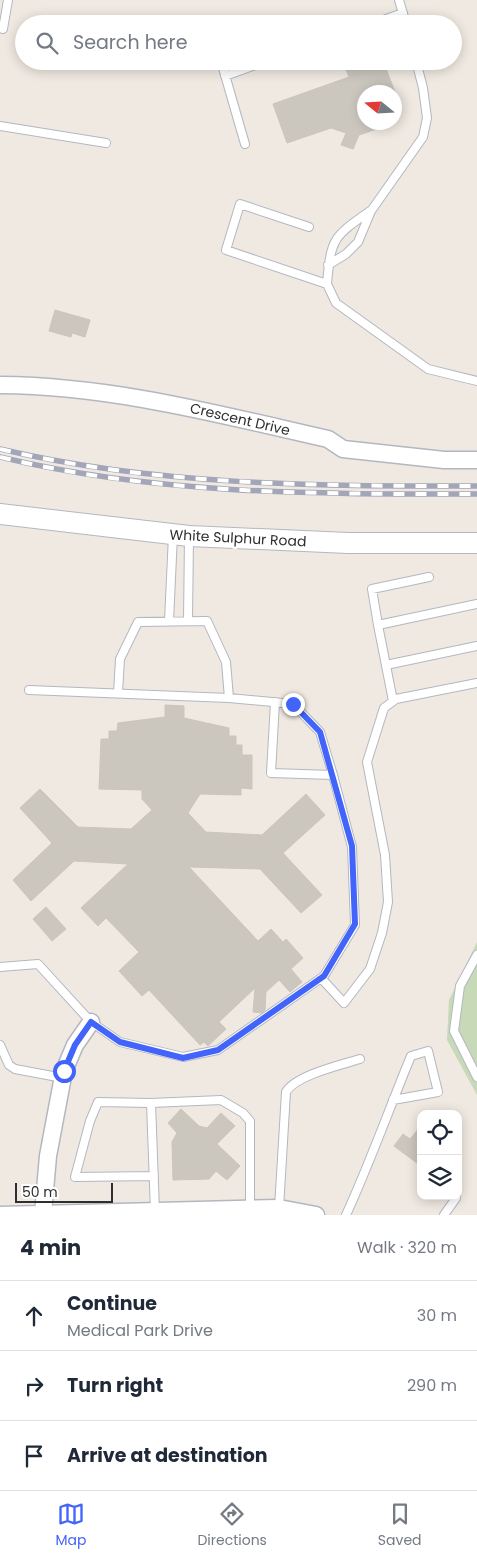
<!DOCTYPE html>
<html lang="en">
<head>
<meta charset="utf-8">
<style>
	body { margin:0; font-family:Poppins,sans-serif; background:#f6f6f7; color:#1f2937 }
	.controls { position:absolute; right:15px; bottom:15px; display:grid; overflow:hidden; border-radius:10px; box-shadow:0 2px 12px #0003 }
	.controls button { width:45px; height:45px; display:grid; place-items:center; padding:0; border:0; border-bottom:1px solid #e0e1e3; background:#fff; color:#1f2937; font:25px sans-serif }
	.compass { position:absolute; left:357px; top:85px; width:45px; height:45px; border-radius:50%; background:#fff; box-shadow:0 2px 12px #0003; rotate:288deg }
	.scale { position:absolute; left:15px; bottom:12px; width:98px; box-sizing:border-box; padding-left:5px; border:2px solid #2e2e2e; border-top:0; font-size:14px; line-height:18px; white-space:nowrap; color:#2e2e2e; -webkit-text-stroke:4px #fff; paint-order:stroke }
	.stop { position:absolute; width:15px; height:15px; margin:-11px; border:4px solid #4264fb; border-radius:50%; background:#fff }
	.stop.end { background:#4264fb; border-color:#fff; box-shadow:0 1px 5px #0008 }
	.list { margin:0; padding:0; list-style:none }
	h2 { display:flex; justify-content:space-between; align-items:center; height:65px; margin:0; padding:0 20px; font-size:21px }
	h2 small { font-size:16px; font-weight:400; color:#747a83 }
	.list li { display:grid; grid-template-columns:32px 1fr auto; gap:15px; align-items:center; box-sizing:border-box; height:70px; padding:0 20px; border-top:1px solid #e0e1e3 }
	.list b { display:block; font-size:19px; white-space:nowrap }
	.list p { margin:0; font-size:16px; white-space:nowrap; color:#747a83 }
	.list em { font-size:16px; font-style:normal; color:#747a83 }
	.icon { flex:none; width:28px; height:28px; fill:none; stroke:currentColor; stroke-width:2; stroke-linecap:round; stroke-linejoin:round }
	.map { position:relative; flex:none; width:477px; height:1215px; overflow:hidden }
	.search { position:absolute; background:#fff; box-shadow:0 2px 12px #0003; left:15px; right:15px; top:15px; height:55px; display:flex; align-items:center; gap:12px; box-sizing:border-box; padding:0 18px; border-radius:28px; color:#747a83; font-size:19px }
	.sheet { height:275px; background:#fff }
	nav { display:flex; justify-content:space-around; align-items:center; box-sizing:border-box; height:70px; border-top:1px solid #e0e1e3; background:#fff; font-size:14px; color:#747a83 }
	nav a { display:grid; justify-items:center; gap:2px }
	nav .on { color:#4264fb }
	.map>svg:first-child { display:block }
	.cemetery { fill:#c8d9b8 }
	.building { fill:#cbc7bf; stroke:#cbc5ba }
	.lines { fill:none; stroke-linecap:round; stroke-linejoin:round }
	.service-casing { stroke:#b4b7c1; stroke-width:10 }
	.minor-casing { stroke:#b4b7c1; stroke-width:19 }
	.tertiary-casing { stroke:#b4b7c1; stroke-width:22 }
	.service { stroke:#fff; stroke-width:8 }
	.minor { stroke:#fff; stroke-width:16 }
	.tertiary { stroke:#fff; stroke-width:20 }
	.rail-casing { stroke:#a3a6b8; stroke-width:5.5 }
	.rail { stroke:#fff; stroke-width:4; stroke-dasharray:11; stroke-linecap:butt }
	.route { stroke:#4264fb; stroke-width:6 }
	.labels { text-anchor:middle; stroke-width:5; stroke-linejoin:round; paint-order:stroke }
	.street-label { font-size:14px; fill:#2e2e2e; stroke:#fff }
</style>
</head>
<body>
<div class="map">
<svg width="477" height="1215" viewBox="0 0 477 1215">
	<rect width="100%" height="100%" fill="#efe9e1"/>
	<path class="cemetery" d="M 477,942 L 477,1095 L 447,1040 L 449,1000 Z"/>
	<path class="building" d="M 343,61 L 383,61 L 395,92 L 364,92 L 364,122 L 391,124 L 359,135 L 353,149 L 341,145 L 346,133 L 331,128 L 287,143 L 273,104 L 349,77 Z
		M 55,310 L 90,320 L 85,337 L 72,333 L 71,337 L 49,331 Z
		M 165,705 L 184,706 L 184,718 L 229,728 L 229,736 L 236,736 L 236,745 L 242,745 L 242,755 L 252,755 L 252,789 L 241,788 L 241,795 L 200,794 L 188,813 L 206,832 L 262,835 L 306,794 L 325,815 L 283,853 L 322,895 L 301,913 L 260,869 L 189,867 L 258,941 L 271,929 L 283,942 L 286,939 L 303,958 L 291,969 L 302,982 L 290,992 L 279,980 L 266,992 L 265,1010 L 262,1013 L 253,1012 L 255,988 L 219,1022 L 226,1029 L 208,1046 L 204,1042 L 200,1045 L 149,990 L 142,996 L 119,971 L 139,952 L 106,918 L 98,926 L 81,908 L 128,864 L 74,861 L 31,901 L 13,880 L 52,843 L 20,808 L 40,789 L 78,827 L 131,829 L 152,810 L 142,799 L 142,790 L 99,789 L 101,739 L 109,739 L 109,731 L 117,731 L 118,723 L 165,717 Z
		M 46,907 L 66,929 L 52,941 L 33,919 Z
		M 181,1109 L 199,1126 L 207,1128 L 221,1113 L 235,1126 L 217,1144 L 240,1166 L 227,1180 L 216,1171 L 209,1179 L 173,1180 L 172,1142 L 177,1133 L 168,1123 Z
		M 421,1126 L 421,1166 L 394,1146 L 403,1134 L 410,1139 Z"/>
	<g class="lines">
		<g class="service-casing">
			<path id="service" d="M 399,0 L 406,24
				M 372,24 L 403,13
				M 0,28 L 3,29 L 8,0
				M 221,61 L 245,144
				M 225,76 L 266,61
				M 0,126 L 106,143
				M 309,227 L 240,204 L 226,250 L 327,284 L 336,303 L 428,369 L 477,381
				M 328,265 L 346,254 L 358,242 L 371,211 L 423,137 L 427,118 L 423,88 L 416,61
				M 327,284 C 331,238 333,237 370,211
				M 429,577 L 372,589 L 378,625 L 477,604
				M 188,620 L 189,537
				M 169,621 L 173,535
				M 378,625 L 393,701
				M 386,665 L 477,646
				M 118,693 L 120,659 L 138,622 L 207,621 L 226,662 L 229,698
				M 275,702 L 271,773 L 333,775
				M 477,955 L 460,986 L 454,1031 L 477,1077
				M 0,967 L 38,964 L 91,1022 L 120,1042 L 183,1057 L 218,1050 L 324,976 L 355,925 L 352,847 L 333,775 L 320,732 L 293,704 L 229,698 L 29,690
				M 321,978 L 344,1003 L 370,969 L 382,933 L 388,902 L 385,855 L 367,762 L 384,708 L 396,699 L 477,683
				M 0,1045 L 9,1065 L 15,1069 L 63,1078
				M 151,1103 L 221,1100 L 243,1113 L 250,1121 L 250,1209
				M 154,1176 L 75,1177 L 90,1121 L 98,1102 L 151,1103 L 155,1211
				M 279,1208 L 286,1092 C 296,1075 341,1065 360,1059
				M 346,1215 C 370,1163 389,1109 411,1056 L 428,1051 L 438,1092 L 393,1100
				M 444,1215 L 456,1198"/>
		</g>
		<g class="minor-casing">
			<path id="minor" d="M 0,385 C 113,386 218,414 328,439 L 343,449 L 444,460 L 477,460
				M 43,1213 L 48,1156 L 64,1071 L 75,1045 L 91,1022
				M 0,1215 L 279,1208 L 316,1215"/>
		</g>
		<g class="tertiary-casing">
			<path id="tertiary" d="M 0,514 L 189,536 L 348,543 L 477,543"/>
		</g>
		<use href="#service" class="service"/>
		<use href="#minor" class="minor"/>
		<use href="#tertiary" class="tertiary"/>
		<g class="rail-casing">
			<path id="rail" d="M 0,449 C 156,486 318,486 477,486
				M 0,457 C 156,495 318,494 477,494"/>
		</g>
		<use href="#rail" class="rail"/>
	</g>
	<g class="lines">
		<path class="route" d="M 64,1071 L 75,1045 L 91,1022 L 120,1042 L 183,1058 L 218,1050 L 324,976 L 355,924 L 352,846 L 320,732 L 293,704"/>
	</g>
	<g class="labels">
		<g class="street-label">
			<text transform="translate(240 419) rotate(13)" y="5">Crescent Drive</text>
			<text transform="translate(238 538) rotate(3)" y="5">White Sulphur Road</text>
		</g>
	</g>
</svg>
<div class="controls">
<button><svg class="icon" aria-label="locate" viewBox="0 0 24 24"><circle cx="12" cy="12" r="6"/><path d="M12 2v4M12 18v4M2 12h4M18 12h4"/></svg></button>
<button><svg class="icon" aria-label="layers" viewBox="0 0 24 24"><path d="M12 4l9 5-9 5-9-5zM3 14l9 5 9-5"/></svg></button>
</div>
<svg class="compass" viewBox="-18 -18 36 36"><path d="M0-13l5 13h-10z" fill="#e53935"/><path d="M0 13l5-13h-10z" fill="#747a83"/></svg>
<div class="scale">50 m</div>
<div class="stop" style="left:64px;top:1071px"></div>
<div class="stop end" style="left:293px;top:704px"></div>
<div class="search"><svg class="icon" aria-label="search" viewBox="0 0 24 24"><circle cx="10" cy="10" r="6"/><path d="M15 15l6 6"/></svg>Search here</div>
</div>
<section class="sheet">
<h2>4 min<small>Walk · 320 m</small></h2>
<ul class="list">
<li><svg class="icon" aria-label="ahead" viewBox="0 0 24 24"><path d="M12 20V5M6 11l6-6 6 6"/></svg><div><b>Continue</b><p>Medical Park Drive</p></div><em>30 m</em></li>
<li><svg class="icon" aria-label="right" viewBox="0 0 24 24"><path d="M7 20v-9h11M14 6l5 5-5 5"/></svg><div><b>Turn right</b></div><em>290 m</em></li>
<li><svg class="icon" aria-label="arrive" viewBox="0 0 24 24"><path d="M6 21V4h12l-3 4 3 4H6"/></svg><div><b>Arrive at destination</b></div></li>
</ul>
</section>
<nav>
<a class="on"><svg class="icon" aria-label="map" viewBox="0 0 24 24"><path d="M3 6l6-2 6 2 6-2v14l-6 2-6-2-6 2zM9 4v14M15 6v14"/></svg>Map</a>
<a><svg class="icon" aria-label="directions" viewBox="0 0 24 24"><path d="M12 3l9 9-9 9-9-9zM9 14v-3h6M13 9l2 2-2 2"/></svg>Directions</a>
<a><svg class="icon" aria-label="saved" viewBox="0 0 24 24"><path d="M7 4h10v16l-5-4-5 4z"/></svg>Saved</a>
</nav>
</body>
</html>
